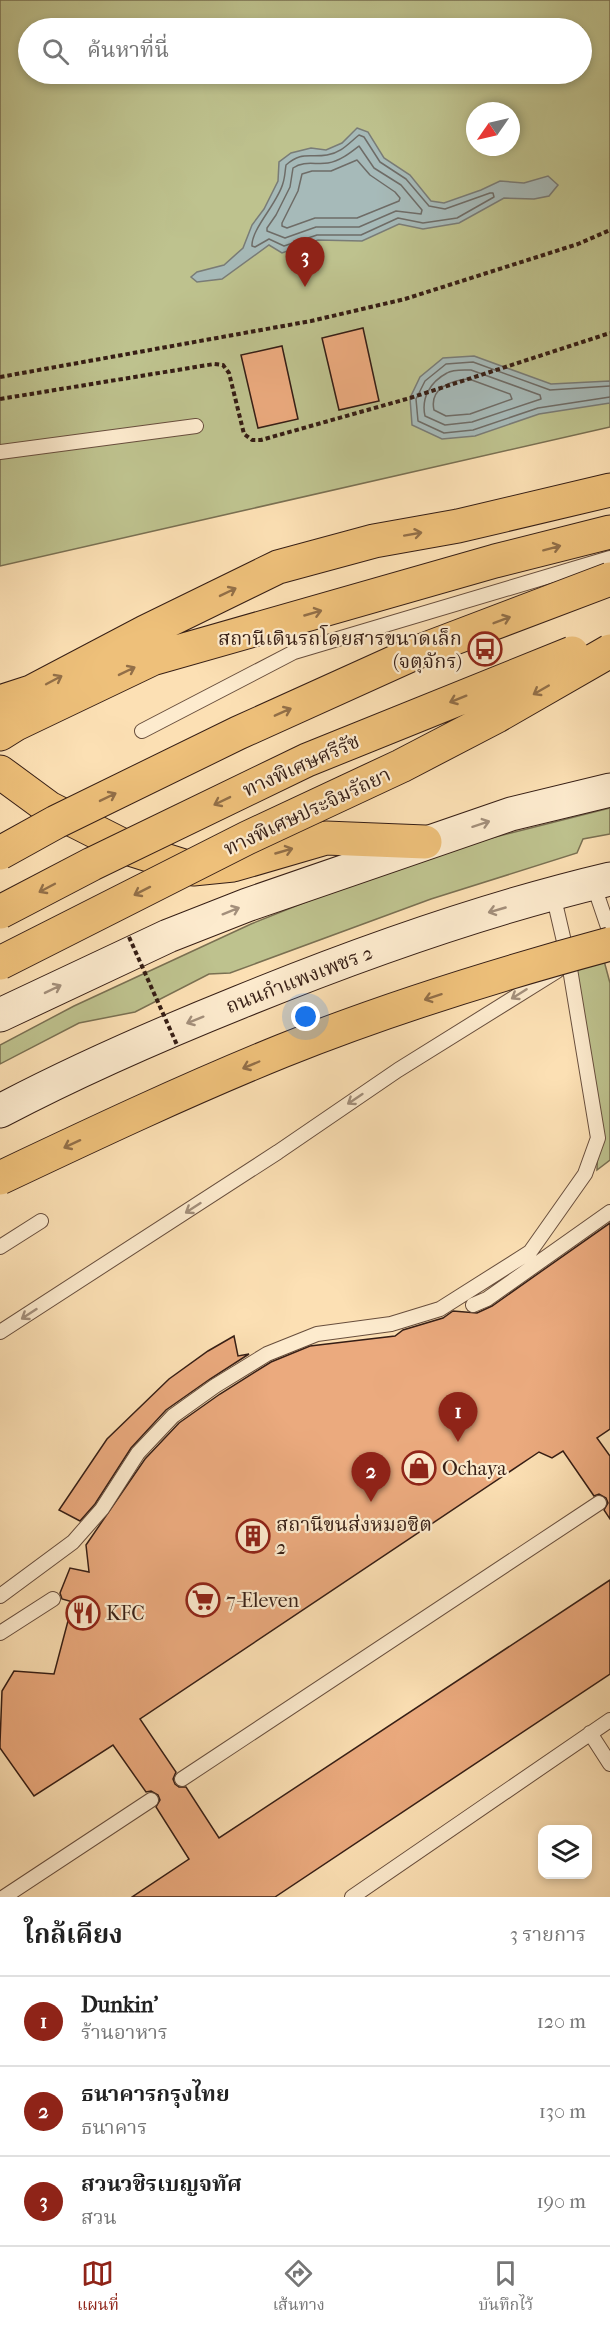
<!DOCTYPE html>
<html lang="th">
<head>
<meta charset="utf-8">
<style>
	body { margin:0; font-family:"IM FELL French Canon","Noto Serif Thai",serif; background:#f2f2f2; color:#222 }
	.controls { position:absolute; right:18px; bottom:18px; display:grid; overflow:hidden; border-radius:12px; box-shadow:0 3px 9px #0003 }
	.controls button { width:54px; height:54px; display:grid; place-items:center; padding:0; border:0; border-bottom:2px solid #e0e0e0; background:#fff; color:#222; font:30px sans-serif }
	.compass { position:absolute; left:466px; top:102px; width:54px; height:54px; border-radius:50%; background:#fff; box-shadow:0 3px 9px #0003; rotate:236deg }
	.you { position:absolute; left:306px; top:1017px; width:21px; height:21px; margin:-15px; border:4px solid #fff; border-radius:50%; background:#1a73e8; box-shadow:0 0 0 9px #1a73e833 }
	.badge { display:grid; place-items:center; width:39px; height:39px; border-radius:50%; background:#8f2418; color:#fff; font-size:20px; font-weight:700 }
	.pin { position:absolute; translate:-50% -50px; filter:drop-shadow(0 2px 3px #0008) }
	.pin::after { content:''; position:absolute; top:32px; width:21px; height:18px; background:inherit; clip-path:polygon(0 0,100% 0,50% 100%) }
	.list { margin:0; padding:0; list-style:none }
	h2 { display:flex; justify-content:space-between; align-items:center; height:78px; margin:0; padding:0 24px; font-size:26px }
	h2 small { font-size:20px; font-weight:400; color:#767676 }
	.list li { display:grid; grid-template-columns:39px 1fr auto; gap:18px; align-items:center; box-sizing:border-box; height:90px; padding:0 24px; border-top:2px solid #e0e0e0 }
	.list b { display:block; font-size:22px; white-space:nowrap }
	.list p { margin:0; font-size:20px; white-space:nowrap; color:#767676 }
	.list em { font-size:20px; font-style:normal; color:#767676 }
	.icon { flex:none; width:33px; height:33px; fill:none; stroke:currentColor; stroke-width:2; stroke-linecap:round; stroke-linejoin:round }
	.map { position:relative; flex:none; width:610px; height:1897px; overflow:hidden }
	.search { position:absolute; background:#fff; box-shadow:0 3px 9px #0003; left:18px; right:18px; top:18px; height:66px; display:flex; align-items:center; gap:15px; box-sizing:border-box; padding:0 21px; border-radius:33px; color:#767676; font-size:22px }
	.sheet { height:348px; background:#fff }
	nav { display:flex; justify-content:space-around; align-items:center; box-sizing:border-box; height:84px; border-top:2px solid #e0e0e0; background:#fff; font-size:16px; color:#767676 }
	nav a { display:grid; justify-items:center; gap:3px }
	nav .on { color:#8f2418 }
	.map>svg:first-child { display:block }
	.green { fill:#bec28e; stroke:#7a7052; stroke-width:1.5; fill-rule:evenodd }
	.water { fill:#a6bab9; stroke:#797c77; stroke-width:1.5 }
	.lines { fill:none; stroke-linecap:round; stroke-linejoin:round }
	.shore { stroke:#6e6c67; stroke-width:1.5 }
	.building { fill:#ebaa7e; stroke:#361e15; stroke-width:1.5 }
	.lane-casing { stroke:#684e3d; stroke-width:16 }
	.secondary-casing { stroke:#361e15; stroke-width:35 }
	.highway-casing { stroke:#361e15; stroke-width:35 }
	.path { stroke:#361e15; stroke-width:4; stroke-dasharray:4.5 3; stroke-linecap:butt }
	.lane { stroke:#fdebce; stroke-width:14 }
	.secondary { stroke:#fdebce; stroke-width:33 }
	.highway { stroke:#eec07a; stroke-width:33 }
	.highway-bridge-casing { stroke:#361e15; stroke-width:35; stroke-linecap:butt }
	.path-bridge { stroke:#361e15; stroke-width:4; stroke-dasharray:4.5 3; stroke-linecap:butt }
	.highway-bridge { stroke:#eec07a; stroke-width:33 }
	.oneway { stroke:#926f48 }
	.oneway2 { stroke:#a38f7b }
	.labels { text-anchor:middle; stroke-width:4.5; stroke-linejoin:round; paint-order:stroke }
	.poi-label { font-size:20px; fill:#361e15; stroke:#fdebce; text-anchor:start }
	.street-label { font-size:20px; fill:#361e15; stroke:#fdebce }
</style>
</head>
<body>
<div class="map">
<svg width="610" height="1897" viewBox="0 0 610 1897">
	<rect width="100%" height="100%" fill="#fce0b4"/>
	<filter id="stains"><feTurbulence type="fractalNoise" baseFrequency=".00333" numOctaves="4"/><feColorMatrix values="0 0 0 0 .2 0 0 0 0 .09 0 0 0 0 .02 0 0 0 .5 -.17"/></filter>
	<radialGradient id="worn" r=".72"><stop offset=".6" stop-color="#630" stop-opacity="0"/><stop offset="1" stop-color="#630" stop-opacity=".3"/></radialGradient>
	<path class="green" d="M 0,0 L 610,0 L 610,427 L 0,566 ZM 28,28 L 582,28 L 582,74 L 28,74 ZM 475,111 L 511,111 L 511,147 L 475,147 Z
		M 610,808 L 610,834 L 583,839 L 577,853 L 431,899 L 230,973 L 209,974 L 135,1012 L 79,1023 L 0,1064 L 0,1045 L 74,1006 L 251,924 L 366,878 L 487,839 Z
		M 603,957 L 610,983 L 610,1160 L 597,1170 L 598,1138 L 569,963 Z"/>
	<path class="water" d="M 357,128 L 368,132 L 384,158 L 410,175 L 431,201 L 444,203 L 481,190 L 500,181 L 524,183 L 548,176 L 558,185 L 549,196 L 534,199 L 504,198 L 459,223 L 423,229 L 399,224 L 362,241 L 318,240 L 282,253 L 269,245 L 222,279 L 197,282 L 191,277 L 197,272 L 224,265 L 243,248 L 252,225 L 264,209 L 278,181 L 279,162 L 291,153 L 311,148 L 326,150 L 342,143 Z
		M 474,356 L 551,384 L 610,381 L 610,403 L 539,414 L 475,436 L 442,439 L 412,425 L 410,398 L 420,377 L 443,358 Z"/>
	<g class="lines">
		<path class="shore" d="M 359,135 L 364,137 L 380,162 L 406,179 L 429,206 L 445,209 L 490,193 L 493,193 L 494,197 L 457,218 L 423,223 L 398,218 L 361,235 L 317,235 L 284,246 L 269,239 L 255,247 L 252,246 C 251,229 278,203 283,183 C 285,177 285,171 286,165 C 302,151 309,158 327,155 C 341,153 349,143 359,135 Z
			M 359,146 L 374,168 L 401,185 L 422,210 L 421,214 L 396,211 L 359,227 L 316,227 L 285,238 L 267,231 L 267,228 L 276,215 L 290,187 L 293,168 C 304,160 316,165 328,163 C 340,161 350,153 359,146 Z
			M 357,160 L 370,175 L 395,192 L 400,198 L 399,201 L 357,218 L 315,218 L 287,228 L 282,226 L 282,223 L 298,191 L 302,174 L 312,171 L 331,171 Z
			M 471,370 L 540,395 L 541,399 L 472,422 L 445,425 L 425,416 C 421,398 430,382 447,373 C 453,369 464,370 471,370 Z
			M 469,379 L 510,394 L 512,399 L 470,414 L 446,416 L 434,410 C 429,388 452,380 469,379 Z
			M 610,386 L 550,390 L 473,362 L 446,364 L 425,381 L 416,399 L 418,421 L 444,433 L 473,430 L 538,408 L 610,397"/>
	</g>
	<path class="building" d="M 363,328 L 379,401 L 339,410 L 322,338 Z
		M 282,346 L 298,419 L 258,428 L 241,355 Z
		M 610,1223 L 610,1429 L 597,1438 L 610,1456 L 610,1519 L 604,1510 L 608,1503 L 606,1498 L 599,1494 L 594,1496 L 563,1451 L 552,1458 L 539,1452 L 140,1719 L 176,1772 L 173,1779 L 175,1784 L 179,1787 L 186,1787 L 219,1838 L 610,1580 L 610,1674 L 275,1897 L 132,1897 L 189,1859 L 156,1807 L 160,1800 L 158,1795 L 151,1791 L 146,1792 L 113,1745 L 34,1796 L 0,1748 L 0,1743 L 2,1691 L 14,1671 L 54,1674 L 73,1602 L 62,1599 L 60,1593 L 70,1568 L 89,1572 L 86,1545 L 145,1459 L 179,1423 L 220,1394 L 271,1362 L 310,1346 L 395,1336 L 403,1330 L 443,1318 L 453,1311 L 477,1313 L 492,1306 Z
		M 234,1336 L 238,1356 L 249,1354 L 210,1379 L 166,1410 L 131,1448 L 95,1504 L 80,1521 L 59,1510 L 107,1439 L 169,1379 L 208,1351 Z"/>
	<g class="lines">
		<g class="lane-casing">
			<path id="lane" d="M 0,452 L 196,426
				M 142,731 L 294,652 L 610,558
				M 593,883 L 610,933
				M 0,1247 L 41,1221
				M 473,1305 L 487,1299 L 610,1212
				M 0,1332 L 278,1152 L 398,1070 L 557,971
				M 0,1596 L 73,1542 L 102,1509 L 138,1453 L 173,1416 L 215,1386 L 267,1354 L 317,1334 L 391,1324 L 440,1309 L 530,1252 L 585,1174 L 598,1138 L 569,963 L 553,894
				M 0,1633 L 53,1599
				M 590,1733 L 610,1764
				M 182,1779 L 599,1503
				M 4,1897 L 151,1800
				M 352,1897 L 610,1720"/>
		</g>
		<g class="secondary-casing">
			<path id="secondary" d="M 0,1015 L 168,936 L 247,905 L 511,814 L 610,790
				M 0,1111 C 78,1070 158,1035 240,1002 C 360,953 483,909 610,879"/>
		</g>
		<g class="highway-casing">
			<path id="highway" d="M 0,702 L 31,692 L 145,632 L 278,567 L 374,541 L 458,526 L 610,490
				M 0,734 L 16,724 L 152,659 L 495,561 L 610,532
				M 0,772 L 49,808 L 130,849 L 193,869 L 233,865 L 326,838 L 425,842"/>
		</g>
		<path class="path" d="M 0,377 L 311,321 L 405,299 L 578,244 L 610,230
			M 0,399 L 214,364 L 223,365 L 229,373 L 244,434 L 252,440 L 261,440 L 410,398 L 610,333"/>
		<use href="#lane" class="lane"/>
		<use href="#secondary" class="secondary"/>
		<use href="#highway" class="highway"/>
		<g class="highway-bridge-casing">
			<path id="highway-bridge" d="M 0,853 L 56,822 L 238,733 L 415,653 L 610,579
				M 0,912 L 92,864 L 307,760 L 572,653
				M 0,963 L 247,838 L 401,766 L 497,716 L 610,651
				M 0,1178 C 93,1134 186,1090 282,1051 C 389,1008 499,974 610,944"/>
		</g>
		<path class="path-bridge" d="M 129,937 L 177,1045"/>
		<use href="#highway-bridge" class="highway-bridge"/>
	</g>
	<defs><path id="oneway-shaft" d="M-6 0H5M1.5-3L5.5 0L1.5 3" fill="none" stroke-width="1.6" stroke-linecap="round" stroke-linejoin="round" transform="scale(1.5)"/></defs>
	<g class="oneway">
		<use href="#oneway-shaft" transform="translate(413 534) rotate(-10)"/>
		<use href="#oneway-shaft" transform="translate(552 548) rotate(-15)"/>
		<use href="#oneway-shaft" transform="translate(228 592) rotate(-26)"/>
		<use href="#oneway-shaft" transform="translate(313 613) rotate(-16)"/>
		<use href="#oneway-shaft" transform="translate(502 620) rotate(-21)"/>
		<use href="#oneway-shaft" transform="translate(127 671) rotate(-26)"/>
		<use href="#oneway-shaft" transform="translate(54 680) rotate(-28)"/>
		<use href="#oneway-shaft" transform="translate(541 690) rotate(150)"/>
		<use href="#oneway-shaft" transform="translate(458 699) rotate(158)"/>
		<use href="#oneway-shaft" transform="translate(283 712) rotate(-24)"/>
		<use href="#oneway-shaft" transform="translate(108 797) rotate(-26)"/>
		<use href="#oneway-shaft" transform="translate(222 801) rotate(154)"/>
		<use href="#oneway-shaft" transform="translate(284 851) rotate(-16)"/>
		<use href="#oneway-shaft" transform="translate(47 888) rotate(152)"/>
		<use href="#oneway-shaft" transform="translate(142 891) rotate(153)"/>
		<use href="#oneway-shaft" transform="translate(433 997) rotate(162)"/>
		<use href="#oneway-shaft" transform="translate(251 1065) rotate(157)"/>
		<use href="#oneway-shaft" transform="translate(72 1144) rotate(155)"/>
	</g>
	<g class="oneway2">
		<use href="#oneway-shaft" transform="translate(481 824) rotate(-18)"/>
		<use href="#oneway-shaft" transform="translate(497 910) rotate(164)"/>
		<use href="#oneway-shaft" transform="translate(231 911) rotate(-22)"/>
		<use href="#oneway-shaft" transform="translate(53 989) rotate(-26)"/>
		<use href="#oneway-shaft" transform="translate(519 994) rotate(148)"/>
		<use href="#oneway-shaft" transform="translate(195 1020) rotate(158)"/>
		<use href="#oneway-shaft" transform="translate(355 1099) rotate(146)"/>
		<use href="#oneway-shaft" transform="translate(193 1208) rotate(147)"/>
		<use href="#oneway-shaft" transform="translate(29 1314) rotate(147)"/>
	</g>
	<defs>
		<g id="bus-ring" transform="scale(1.725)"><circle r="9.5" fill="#fdebce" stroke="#8f2418" stroke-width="1.5"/><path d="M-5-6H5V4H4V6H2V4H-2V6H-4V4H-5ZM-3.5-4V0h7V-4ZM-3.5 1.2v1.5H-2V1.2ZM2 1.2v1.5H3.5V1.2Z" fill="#8f2418"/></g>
		<g id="shop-ring" transform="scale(1.725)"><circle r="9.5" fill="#fdebce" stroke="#8f2418" stroke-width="1.5"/><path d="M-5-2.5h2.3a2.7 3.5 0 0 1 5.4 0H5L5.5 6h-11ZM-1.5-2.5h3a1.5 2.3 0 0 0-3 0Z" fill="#8f2418"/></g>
		<g id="building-ring" transform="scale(1.725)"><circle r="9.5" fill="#fdebce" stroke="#8f2418" stroke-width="1.5"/><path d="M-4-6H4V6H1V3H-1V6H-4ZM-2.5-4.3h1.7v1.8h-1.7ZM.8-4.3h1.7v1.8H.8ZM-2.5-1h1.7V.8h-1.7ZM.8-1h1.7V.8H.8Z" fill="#8f2418"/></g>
		<g id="supermarket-ring" transform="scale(1.725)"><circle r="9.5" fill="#fdebce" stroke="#8f2418" stroke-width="1.5"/><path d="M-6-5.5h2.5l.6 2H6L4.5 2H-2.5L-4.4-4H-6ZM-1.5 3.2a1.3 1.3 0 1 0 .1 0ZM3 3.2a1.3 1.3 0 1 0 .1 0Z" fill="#8f2418"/></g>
		<g id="restaurant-ring" transform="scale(1.725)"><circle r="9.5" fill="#fdebce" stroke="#8f2418" stroke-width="1.5"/><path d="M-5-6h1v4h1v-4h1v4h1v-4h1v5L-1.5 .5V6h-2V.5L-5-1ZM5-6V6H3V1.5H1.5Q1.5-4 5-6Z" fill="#8f2418"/></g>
	</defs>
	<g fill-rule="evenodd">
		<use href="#bus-ring" x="485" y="649"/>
		<use href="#shop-ring" x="419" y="1468"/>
		<use href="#building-ring" x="253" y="1536"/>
		<use href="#supermarket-ring" x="203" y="1600"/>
		<use href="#restaurant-ring" x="83" y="1613"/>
	</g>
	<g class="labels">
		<g class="poi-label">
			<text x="462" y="645" text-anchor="end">สถานีเดินรถโดยสารขนาดเล็ก<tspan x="462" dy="23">(จตุจักร)</tspan></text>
			<text x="442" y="1475">Ochaya</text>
			<text x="276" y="1531">สถานีขนส่งหมอชิต<tspan x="276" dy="23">2</tspan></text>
			<text x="226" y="1607">7-Eleven</text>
			<text x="106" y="1620">KFC</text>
		</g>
		<g class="street-label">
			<text transform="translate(301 765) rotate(-24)" y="7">ทางพิเศษศรีรัช</text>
			<text transform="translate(307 811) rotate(-25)" y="7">ทางพิเศษประจิมรัถยา</text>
			<text transform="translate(299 979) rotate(-21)" y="7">ถนนกำแพงเพชร 2</text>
		</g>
	</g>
	<rect width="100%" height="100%" filter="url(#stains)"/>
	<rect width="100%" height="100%" fill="url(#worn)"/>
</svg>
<div class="controls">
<button><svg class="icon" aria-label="layers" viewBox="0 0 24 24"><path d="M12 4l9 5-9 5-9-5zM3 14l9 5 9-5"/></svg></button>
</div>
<svg class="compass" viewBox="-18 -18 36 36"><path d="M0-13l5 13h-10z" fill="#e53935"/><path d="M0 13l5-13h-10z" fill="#767676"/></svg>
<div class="you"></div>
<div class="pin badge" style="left:458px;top:1442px">1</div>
<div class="pin badge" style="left:371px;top:1502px">2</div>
<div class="pin badge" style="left:305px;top:287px">3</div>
<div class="search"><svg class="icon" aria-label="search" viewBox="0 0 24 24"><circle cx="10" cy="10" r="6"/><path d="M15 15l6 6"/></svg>ค้นหาที่นี่</div>
</div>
<section class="sheet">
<h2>ใกล้เคียง<small>3 รายการ</small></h2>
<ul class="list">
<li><span class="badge">1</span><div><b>Dunkin'</b><p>ร้านอาหาร</p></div><em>120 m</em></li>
<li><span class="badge">2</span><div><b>ธนาคารกรุงไทย</b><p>ธนาคาร</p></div><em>130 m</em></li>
<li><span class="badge">3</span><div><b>สวนวชิรเบญจทัศ</b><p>สวน</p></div><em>190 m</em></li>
</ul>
</section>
<nav>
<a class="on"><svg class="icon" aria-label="map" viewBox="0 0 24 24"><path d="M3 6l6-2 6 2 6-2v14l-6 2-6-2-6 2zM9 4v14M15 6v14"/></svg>แผนที่</a>
<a><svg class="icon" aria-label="directions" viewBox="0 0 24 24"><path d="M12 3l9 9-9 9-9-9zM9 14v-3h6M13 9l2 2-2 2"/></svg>เส้นทาง</a>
<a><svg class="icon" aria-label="saved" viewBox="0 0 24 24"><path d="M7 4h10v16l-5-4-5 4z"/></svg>บันทึกไว้</a>
</nav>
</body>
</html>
